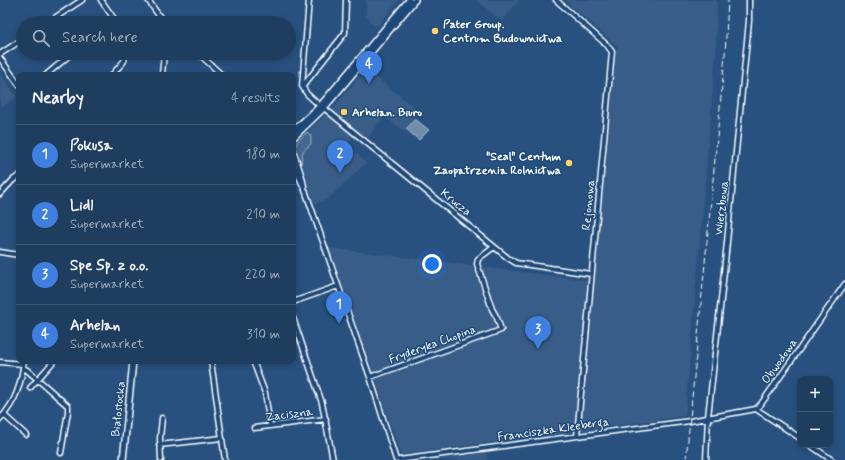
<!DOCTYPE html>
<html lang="en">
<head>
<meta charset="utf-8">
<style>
	body { margin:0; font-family:Mynerve,sans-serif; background:#2b4868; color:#f1f3f6 }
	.controls { position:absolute; right:12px; bottom:12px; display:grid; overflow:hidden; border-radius:8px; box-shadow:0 2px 6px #0003 }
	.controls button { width:36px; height:36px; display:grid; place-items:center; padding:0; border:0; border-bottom:1px solid #3c5674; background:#1e3d5f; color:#f1f3f6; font:20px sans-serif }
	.you { position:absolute; left:432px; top:264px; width:14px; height:14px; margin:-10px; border:3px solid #fff; border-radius:50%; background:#1a73e8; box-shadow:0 0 0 6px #1a73e833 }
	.badge { display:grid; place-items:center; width:26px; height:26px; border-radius:50%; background:#bca0f2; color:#fff; font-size:13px; font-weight:700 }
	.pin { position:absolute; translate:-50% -33px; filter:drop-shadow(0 1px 2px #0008) }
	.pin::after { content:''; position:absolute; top:21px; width:14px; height:12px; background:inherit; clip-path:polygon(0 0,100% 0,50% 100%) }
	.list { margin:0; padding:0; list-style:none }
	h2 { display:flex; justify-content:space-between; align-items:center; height:52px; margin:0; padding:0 16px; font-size:17px }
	h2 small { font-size:13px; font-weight:400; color:#a1aebd }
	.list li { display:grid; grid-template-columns:26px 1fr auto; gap:12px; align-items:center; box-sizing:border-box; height:60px; padding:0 16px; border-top:1px solid #3c5674 }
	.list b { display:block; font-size:15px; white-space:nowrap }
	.list p { margin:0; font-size:13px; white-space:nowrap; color:#a1aebd }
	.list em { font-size:13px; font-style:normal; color:#a1aebd }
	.icon { flex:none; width:22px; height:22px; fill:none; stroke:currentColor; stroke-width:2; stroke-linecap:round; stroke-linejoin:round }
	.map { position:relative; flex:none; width:845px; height:460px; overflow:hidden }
	.search { position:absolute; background:#1e3d5f; box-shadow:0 2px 6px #0003; left:16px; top:16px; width:280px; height:44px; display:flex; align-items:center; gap:10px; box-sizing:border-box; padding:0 14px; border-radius:22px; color:#a1aebd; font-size:15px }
	.panel { position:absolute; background:#1e3d5f; box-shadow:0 2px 6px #0003; left:16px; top:72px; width:280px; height:292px; border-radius:8px }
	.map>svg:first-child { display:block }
	.built { fill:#375d88 }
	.green { fill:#446890; stroke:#a2b4c8 }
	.water { fill:#718dab; stroke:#aabbcd }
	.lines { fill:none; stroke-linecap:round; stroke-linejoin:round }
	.minor-casing { stroke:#fff; stroke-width:7 }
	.major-casing { stroke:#fff; stroke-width:8 }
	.minor { stroke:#1f4a7a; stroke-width:4 }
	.major { stroke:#1f4a7a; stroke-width:5 }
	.rail { stroke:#fff; stroke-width:1; stroke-dasharray:6 3; stroke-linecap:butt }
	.poi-dot { fill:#ffd166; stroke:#1f4a7a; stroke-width:1.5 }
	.labels { text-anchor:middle; stroke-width:3; stroke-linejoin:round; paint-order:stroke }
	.poi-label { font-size:12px; font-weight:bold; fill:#fff; stroke:#1f4a7a; text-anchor:start }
	.street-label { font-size:12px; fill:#fff; stroke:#1f4a7a }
</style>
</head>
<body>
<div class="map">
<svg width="845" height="460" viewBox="0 0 845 460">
	<rect width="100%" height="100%" fill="#28517f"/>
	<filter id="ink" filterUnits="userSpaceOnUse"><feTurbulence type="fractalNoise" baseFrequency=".025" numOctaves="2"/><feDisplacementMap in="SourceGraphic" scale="8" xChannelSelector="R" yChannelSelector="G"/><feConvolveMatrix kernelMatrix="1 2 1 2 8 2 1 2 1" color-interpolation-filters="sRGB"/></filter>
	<g filter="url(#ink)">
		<path class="built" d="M 366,0 L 399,0 L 377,27 L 368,20 L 370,19 L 366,16 Z
			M 476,0 L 519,0 L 502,21 Z
			M 565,0 L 717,0 L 716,52 L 685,416 L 401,455 L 330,248 L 594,281 L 617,46 Z
			M 366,69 L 419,111 L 404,131 L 384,116 L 366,140 L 331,111 Z
			M 0,73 L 17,97 L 0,108 Z
			M 326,114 L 354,136 L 348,143 L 366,163 L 328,199 L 315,204 L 295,147 L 298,141 Z
			M 486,453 L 488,460 L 433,460 Z"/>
		<path class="green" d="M 307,132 L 311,136 L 311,144 L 303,151 L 301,164 L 295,147 L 298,141 Z"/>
		<path class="water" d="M 415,119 L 429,130 L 419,140 L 406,129 Z"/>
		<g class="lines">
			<g class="minor-casing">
				<path id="minor" d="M 101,0 L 117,23
					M 148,0 L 164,23
					M 309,0 L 302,86 L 307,94 L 320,106
					M 556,0 L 607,45 L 612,52 L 577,436
					M 47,23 L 82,0
					M 107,23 L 113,18
					M 198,53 L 222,75
					M 0,54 L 23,39
					M 0,58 L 19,85
					M 46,75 L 72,53
					M 112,75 L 124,61 L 126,53
					M 162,75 L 164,53
					M 303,86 L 345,33 L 346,0
					M 324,108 L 508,258 L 516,263 L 591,274
					M 293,150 L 302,177 L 304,186
					M 293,164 L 305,190 L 370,377 L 396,460
					M 0,194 L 13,180 L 19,176
					M 0,252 L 19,255
					M 293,302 L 338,286
					M 293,318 L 322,403 L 333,460
					M 211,361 L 225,460
					M 253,361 L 265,393 L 270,426
					M 0,362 L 23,364
					M 23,368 L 27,370 L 68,406 L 68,412 L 61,453
					M 370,377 L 501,330 L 497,318 L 492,309 L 477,264 L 478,259 L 494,247
					M 30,388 L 54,361
					M 756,409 L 800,438
					M 4,415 L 26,435
					M 0,419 C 16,402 21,384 24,361
					M 254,428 L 326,419
					M 159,445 L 222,438
					M 810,445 L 832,460
					M 161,460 L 160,438 L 162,418
					M 399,460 L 690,421 L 756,409 L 761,404 L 845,284
					M 706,460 L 708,417 L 724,272 L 749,21 L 749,0"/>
			</g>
			<g class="major-casing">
				<path id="major" d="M 293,131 L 320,106 L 409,0
					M 293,138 L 324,108 L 415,0
					M 123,460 L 133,361"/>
			</g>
			<use href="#minor" class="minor"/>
			<use href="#major" class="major"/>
			<path class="rail" d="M 686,460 L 725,55 L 728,0"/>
		</g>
	</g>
	<g class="poi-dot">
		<circle cx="435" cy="31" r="4"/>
		<circle cx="344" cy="112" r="4"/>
		<circle cx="569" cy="163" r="4"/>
	</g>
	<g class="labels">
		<g class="poi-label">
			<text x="443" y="28">Pater Group.<tspan x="443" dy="14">Centrum Budownictwa</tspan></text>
			<text x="352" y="116">Arhelan. Biuro</text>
			<text x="561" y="160" text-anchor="end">"Seal" Centum<tspan x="561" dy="14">Zaopatrzenia Rolnictwa</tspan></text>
		</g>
		<g class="street-label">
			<text transform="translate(456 202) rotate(39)" y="4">Krucza</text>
			<text transform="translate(588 205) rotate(-85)" y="4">Rejonowa</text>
			<text transform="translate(721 208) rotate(-84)" y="4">Wierzbowa</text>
			<text transform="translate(432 344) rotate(-20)" y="4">Fryderyka Chopina</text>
			<text transform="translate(779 361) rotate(-55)" y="4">Obwodowa</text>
			<text transform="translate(118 409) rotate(-84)" y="4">Białostocka</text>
			<text transform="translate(289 414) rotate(-7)" y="4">Zaciszna</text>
			<text transform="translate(553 429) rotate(-8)" y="4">Franciszka Kleeberga</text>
		</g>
	</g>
</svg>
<div class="controls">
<button>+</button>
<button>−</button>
</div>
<div class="you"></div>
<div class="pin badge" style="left:339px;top:324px;background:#3f7fe0">1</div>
<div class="pin badge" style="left:340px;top:173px;background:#3f7fe0">2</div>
<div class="pin badge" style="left:538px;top:349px;background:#3f7fe0">3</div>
<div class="pin badge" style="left:369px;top:84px;background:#3f7fe0">4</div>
<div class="search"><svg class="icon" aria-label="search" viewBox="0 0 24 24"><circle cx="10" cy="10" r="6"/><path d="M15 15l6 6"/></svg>Search here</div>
<section class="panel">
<h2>Nearby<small>4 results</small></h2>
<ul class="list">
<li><span class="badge" style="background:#3f7fe0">1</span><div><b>Pokusa</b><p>Supermarket</p></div><em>180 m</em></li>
<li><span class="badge" style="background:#3f7fe0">2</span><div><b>Lidl</b><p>Supermarket</p></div><em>210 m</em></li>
<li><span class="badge" style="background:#3f7fe0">3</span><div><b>Spe Sp. z o.o.</b><p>Supermarket</p></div><em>220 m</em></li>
<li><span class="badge" style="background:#3f7fe0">4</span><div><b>Arhelan</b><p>Supermarket</p></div><em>310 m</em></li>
</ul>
</section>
</div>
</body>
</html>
